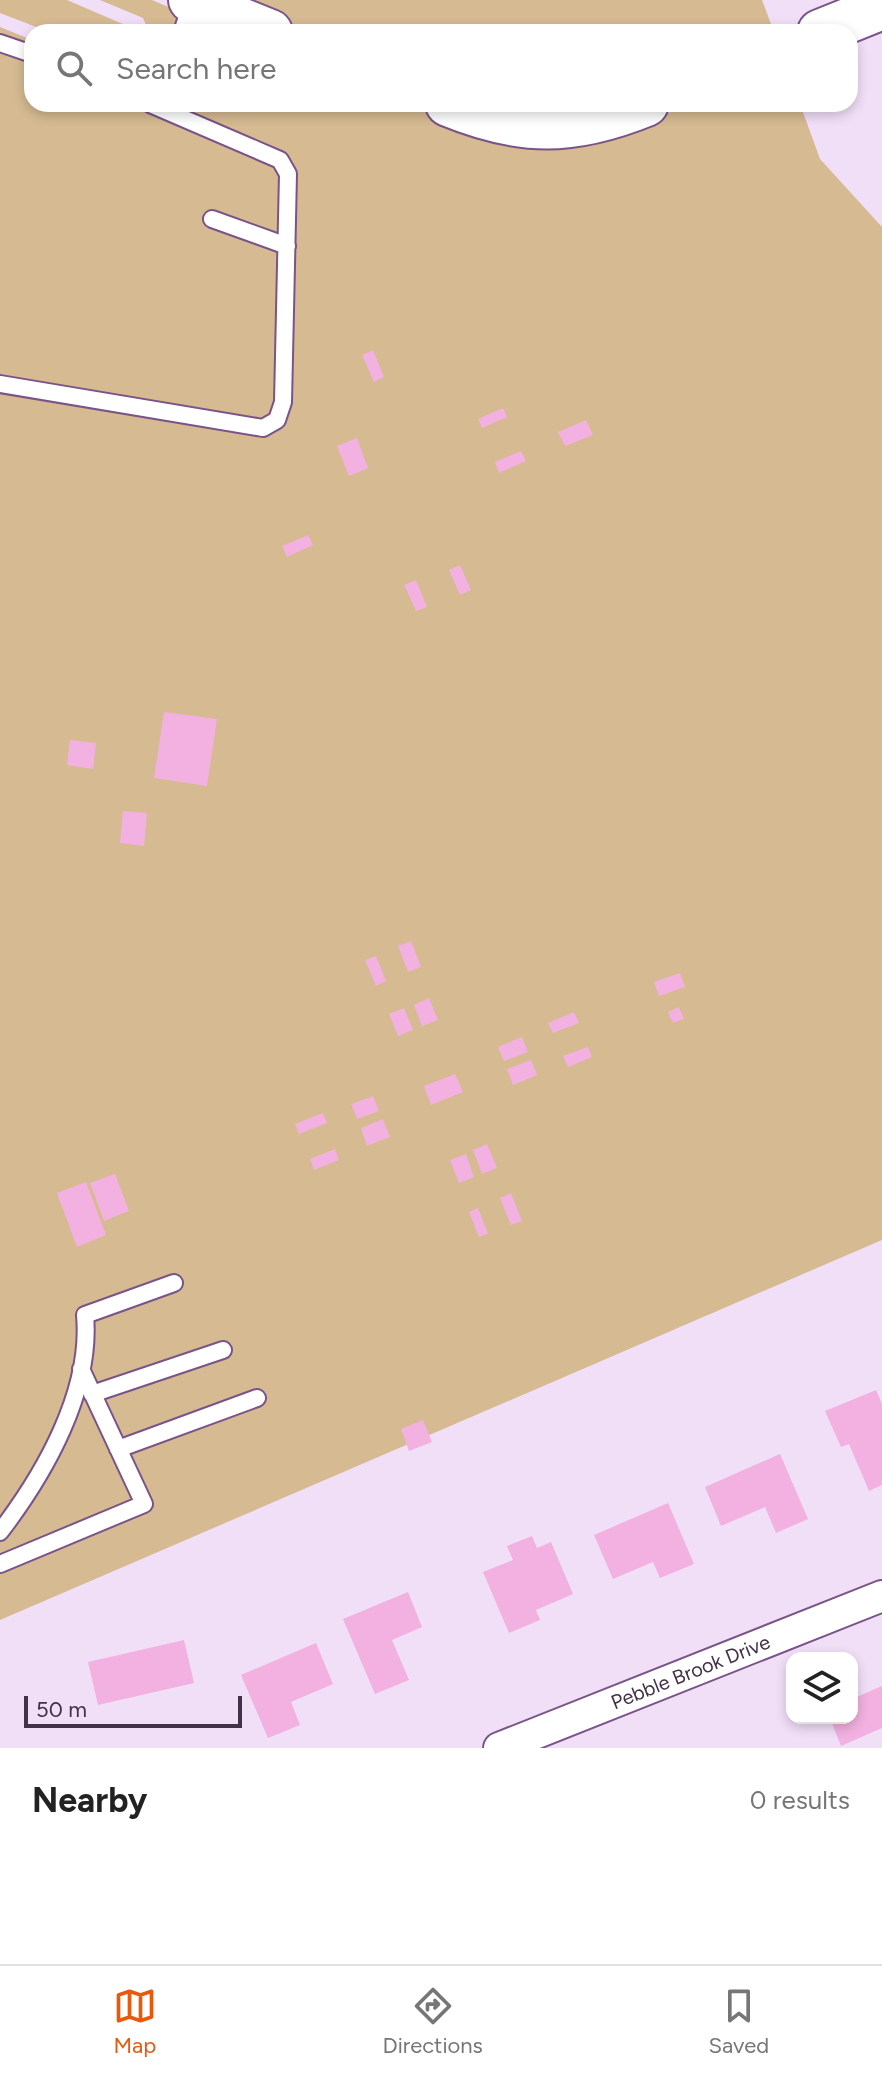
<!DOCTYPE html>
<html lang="en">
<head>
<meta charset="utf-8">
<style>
	body { margin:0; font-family:Figtree,sans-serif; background:#f6f6f6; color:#222 }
	.controls { position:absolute; right:24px; bottom:24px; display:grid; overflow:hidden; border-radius:16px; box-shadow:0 4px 12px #0003 }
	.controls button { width:72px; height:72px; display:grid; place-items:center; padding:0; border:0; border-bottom:2px solid #e0e0e0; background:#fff; color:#222; font:40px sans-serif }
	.scale { position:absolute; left:24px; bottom:20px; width:218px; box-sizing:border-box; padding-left:8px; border:4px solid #423148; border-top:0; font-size:22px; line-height:28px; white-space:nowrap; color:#423148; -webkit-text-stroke:6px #f1dff8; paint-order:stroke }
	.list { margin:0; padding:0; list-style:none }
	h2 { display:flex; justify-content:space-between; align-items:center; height:104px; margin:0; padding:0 32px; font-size:34px }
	h2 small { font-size:26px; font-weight:400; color:#767676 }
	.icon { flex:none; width:44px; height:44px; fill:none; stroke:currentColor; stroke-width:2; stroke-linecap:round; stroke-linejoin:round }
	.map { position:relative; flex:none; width:882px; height:1748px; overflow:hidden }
	.search { position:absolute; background:#fff; box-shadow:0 4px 12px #0003; left:24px; right:24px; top:24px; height:88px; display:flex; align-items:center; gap:20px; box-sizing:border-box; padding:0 28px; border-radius:24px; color:#767676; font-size:30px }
	.sheet { height:216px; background:#fff }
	nav { display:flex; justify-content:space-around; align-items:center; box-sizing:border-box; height:112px; border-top:2px solid #e0e0e0; background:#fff; font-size:22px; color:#767676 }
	nav a { display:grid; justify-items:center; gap:4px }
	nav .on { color:#ea580c }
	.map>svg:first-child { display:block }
	.green { fill:#d6ba92 }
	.building { fill:#f2b1e0 }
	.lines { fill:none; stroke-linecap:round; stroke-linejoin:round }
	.lane-casing { stroke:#7a5388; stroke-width:20 }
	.street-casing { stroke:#7a5388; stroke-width:34 }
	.secondary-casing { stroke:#7a5388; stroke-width:48 }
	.lane { stroke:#fff; stroke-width:16 }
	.street { stroke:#fff; stroke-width:30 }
	.secondary { stroke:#fff; stroke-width:44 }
	.labels { text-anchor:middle; stroke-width:8; stroke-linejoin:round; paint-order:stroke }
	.street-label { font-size:20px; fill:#423148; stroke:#f1dff8 }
</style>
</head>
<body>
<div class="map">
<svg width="882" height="1748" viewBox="0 0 882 1748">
	<rect width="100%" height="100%" fill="#f1dff8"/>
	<path class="green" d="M 0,0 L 67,0 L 139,31 L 49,32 L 0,13 Z
		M 100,0 L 152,0 L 228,32 L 149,32 L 143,18 Z
		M 234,0 L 762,0 L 774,32 L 312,32 Z
		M 0,27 L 32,40 L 32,104 L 406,104 L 483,135 L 635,127 L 690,104 L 800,104 L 820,159 L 882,227 L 882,1240 L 0,1620 Z"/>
	<path class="building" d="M 373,350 L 384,377 L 374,382 L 362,355 Z
		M 503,408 L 507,417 L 482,428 L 478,419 Z
		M 586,420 L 593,435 L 565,446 L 558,432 Z
		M 357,438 L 368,468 L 349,476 L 337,446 Z
		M 521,451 L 526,461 L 499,473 L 495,462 Z
		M 308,535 L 313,545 L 287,557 L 282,546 Z
		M 460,565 L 471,590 L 460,595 L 449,570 Z
		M 416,580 L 427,607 L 416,611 L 404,585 Z
		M 164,712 L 217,719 L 207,786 L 154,778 Z
		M 70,740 L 96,743 L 93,769 L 67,765 Z
		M 123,811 L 147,813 L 144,846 L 120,843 Z
		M 411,941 L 421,967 L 408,972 L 398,946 Z
		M 376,956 L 386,981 L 376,986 L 365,960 Z
		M 680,973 L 685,987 L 659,996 L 654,982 Z
		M 429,998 L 438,1020 L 422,1026 L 414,1005 Z
		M 679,1007 L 684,1019 L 673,1023 L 668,1012 Z
		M 404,1008 L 413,1030 L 398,1036 L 389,1014 Z
		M 574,1012 L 579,1023 L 553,1033 L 548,1023 Z
		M 522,1037 L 528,1052 L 504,1061 L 498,1047 Z
		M 588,1047 L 592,1057 L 568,1067 L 563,1056 Z
		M 531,1060 L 537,1075 L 513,1085 L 507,1069 Z
		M 455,1074 L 463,1092 L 431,1105 L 424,1086 Z
		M 373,1096 L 379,1111 L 357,1119 L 351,1104 Z
		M 323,1113 L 327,1123 L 299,1134 L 295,1124 Z
		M 383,1119 L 390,1137 L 367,1146 L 361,1128 Z
		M 487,1144 L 497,1168 L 482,1174 L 473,1150 Z
		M 335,1149 L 339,1160 L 314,1170 L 310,1159 Z
		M 466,1154 L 474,1177 L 459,1183 L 450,1160 Z
		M 115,1174 L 129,1211 L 104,1221 L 90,1183 Z
		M 86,1182 L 106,1235 L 77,1247 L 57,1193 Z
		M 511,1193 L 522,1221 L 511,1225 L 500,1198 Z
		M 478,1208 L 488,1234 L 479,1237 L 469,1212 Z
		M 876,1390 L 882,1404 L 882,1485 L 869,1491 L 849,1444 L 841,1447 L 825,1411 Z
		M 423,1420 L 432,1442 L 409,1451 L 401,1429 Z
		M 780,1454 L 808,1519 L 776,1533 L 765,1507 L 721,1526 L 705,1487 Z
		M 668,1503 L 694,1564 L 660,1578 L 653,1562 L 613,1579 L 594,1535 Z
		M 532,1536 L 537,1548 L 551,1542 L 573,1594 L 536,1610 L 540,1620 L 509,1633 L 483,1572 L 513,1560 L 507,1546 Z
		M 408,1592 L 422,1627 L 392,1640 L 409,1680 L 375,1694 L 343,1619 Z
		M 184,1640 L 194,1683 L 98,1705 L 88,1662 Z
		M 316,1643 L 333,1684 L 291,1702 L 300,1725 L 268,1738 L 241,1675 Z
		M 882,1686 L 882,1728 L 841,1746 L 830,1718 L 852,1718 L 852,1699 Z"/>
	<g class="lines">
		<g class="lane-casing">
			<path id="lane" d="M 182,32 L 192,2
				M 0,43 L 32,54
				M 212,219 L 287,246
				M 0,384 L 263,428 L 277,420 L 283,402 L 288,174 L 280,160 L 150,104
				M 92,1394 L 223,1350
				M 118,1449 L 257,1398
				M 0,1532 C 45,1473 92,1391 85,1315 L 174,1283
				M 0,1564 L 144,1504 L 81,1369"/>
		</g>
		<g class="street-casing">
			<g id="street">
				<path id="s1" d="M 499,1748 L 882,1596"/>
			</g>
		</g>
		<g class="secondary-casing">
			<path id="secondary" d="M 191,0 L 270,32
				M 820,32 L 882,7
				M 448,104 C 521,134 572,134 646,104"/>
		</g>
		<use href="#lane" class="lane"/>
		<use href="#street" class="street"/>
		<use href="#secondary" class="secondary"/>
	</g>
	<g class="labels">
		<g class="street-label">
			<text dy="7" stroke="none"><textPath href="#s1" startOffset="206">Pebble Brook Drive</textPath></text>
		</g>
	</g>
</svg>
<div class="controls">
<button><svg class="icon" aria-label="layers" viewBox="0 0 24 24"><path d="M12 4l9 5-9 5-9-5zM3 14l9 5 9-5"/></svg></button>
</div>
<div class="scale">50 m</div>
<div class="search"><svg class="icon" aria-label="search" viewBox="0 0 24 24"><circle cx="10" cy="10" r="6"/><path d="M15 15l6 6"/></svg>Search here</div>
</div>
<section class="sheet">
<h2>Nearby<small>0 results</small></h2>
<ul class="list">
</ul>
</section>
<nav>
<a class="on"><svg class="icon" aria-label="map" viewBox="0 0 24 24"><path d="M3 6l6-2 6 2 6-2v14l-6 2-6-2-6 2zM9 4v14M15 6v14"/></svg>Map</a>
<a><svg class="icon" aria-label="directions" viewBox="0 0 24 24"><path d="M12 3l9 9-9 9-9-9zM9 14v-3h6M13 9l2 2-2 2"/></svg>Directions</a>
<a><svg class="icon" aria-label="saved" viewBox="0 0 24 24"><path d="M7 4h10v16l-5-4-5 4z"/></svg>Saved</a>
</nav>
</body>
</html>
